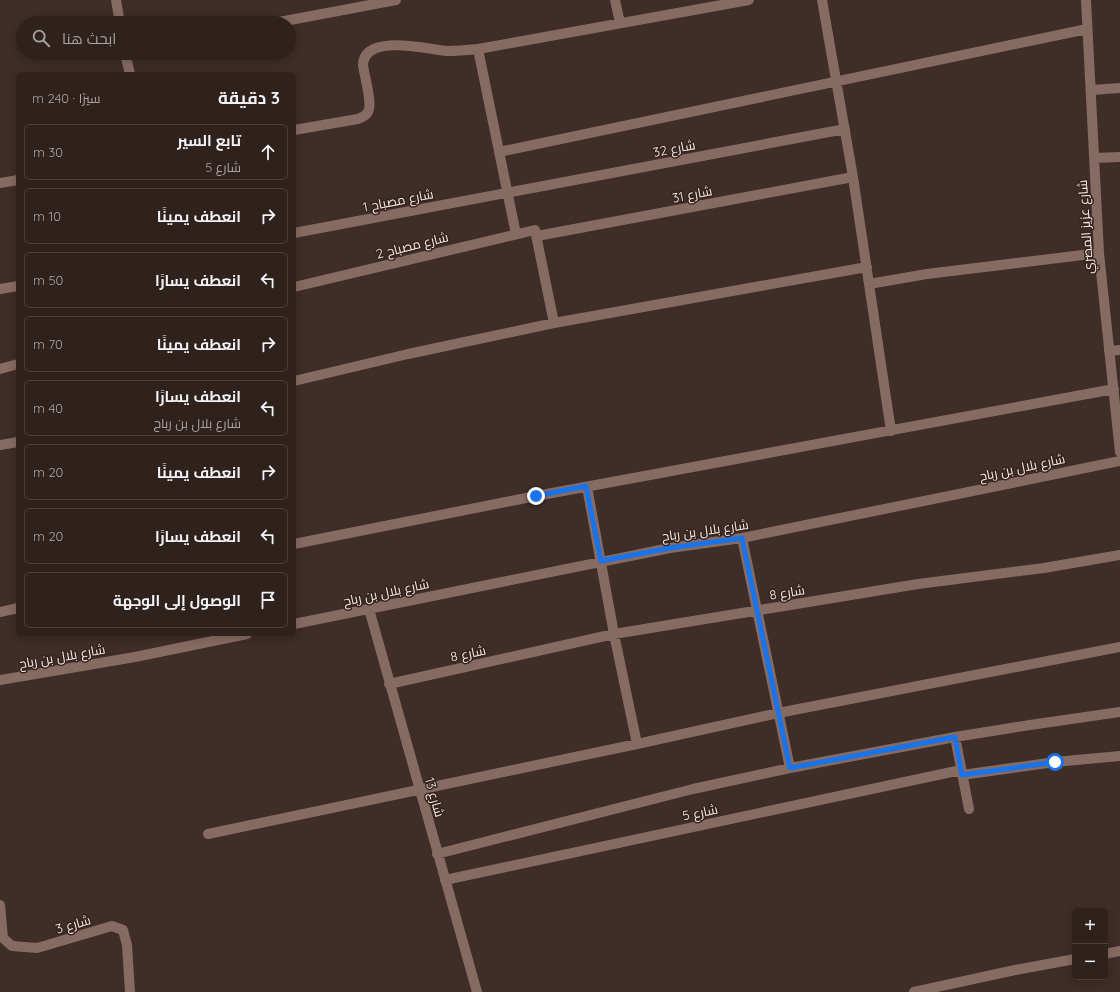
<!DOCTYPE html>
<html lang="ar">
<head>
<meta charset="utf-8">
<style>
	body { margin:0; font-family:Quicksand,Cairo,sans-serif; background:#372a26; color:#f1f3f6; direction:rtl }
	.controls { position:absolute; right:12px; bottom:12px; display:grid; overflow:hidden; border-radius:6px; box-shadow:0 2px 10px #0003 }
	.controls button { width:36px; height:36px; display:grid; place-items:center; padding:0; border:0; border-bottom:1px solid #4a3f3b; background:#2f221d; color:#f1f3f6; font:20px sans-serif }
	.stop { position:absolute; width:12px; height:12px; margin:-9px; border:3px solid #1a73e8; border-radius:50%; background:#fff }
	.stop.end { background:#1a73e8; border-color:#fff; box-shadow:0 1px 4px #0008 }
	.list { margin:0; padding:0; list-style:none }
	h2 { display:flex; justify-content:space-between; align-items:center; height:52px; margin:0; padding:0 16px; font-size:17px }
	h2 small { font-size:13px; font-weight:400; color:#a7a4a4 }
	.list li { display:grid; grid-template-columns:26px 1fr auto; gap:12px; align-items:center; box-sizing:border-box; height:56px; margin:0 8px 8px; padding:0 8px; border:1px solid #4a3f3b; border-radius:6px }
	.list b { display:block; font-size:15px; white-space:nowrap }
	.list p { margin:0; font-size:13px; white-space:nowrap; color:#a7a4a4 }
	.list em { font-size:13px; font-style:normal; color:#a7a4a4 }
	.icon { flex:none; width:22px; height:22px; fill:none; stroke:currentColor; stroke-width:2; stroke-linecap:round; stroke-linejoin:round }
	.map { position:relative; flex:none; width:1120px; height:992px; overflow:hidden; direction:ltr }
	.search { position:absolute; background:#2f221d; box-shadow:0 2px 10px #0003; left:16px; top:16px; width:280px; height:44px; display:flex; align-items:center; gap:10px; box-sizing:border-box; padding:0 14px; border-radius:22px; color:#a7a4a4; font-size:15px }
	.panel { position:absolute; background:#2f221d; box-shadow:0 2px 10px #0003; left:16px; top:72px; width:280px; height:564px; border-radius:6px; direction:rtl }
	.map>svg:first-child { display:block }
	.lines { fill:none; stroke-linecap:round; stroke-linejoin:round }
	.minor { stroke:#866b62; stroke-width:10 }
	.route { stroke:#1a73e8; stroke-width:5 }
	.labels { text-anchor:middle; stroke-width:3; stroke-linejoin:round; paint-order:stroke }
	.street-label { font-size:13px; fill:#f8ece8; stroke:#35241e }
</style>
</head>
<body>
<div class="map">
<svg width="1120" height="992" viewBox="0 0 1120 992">
	<rect width="100%" height="100%" fill="#3f2d27"/>
	<g class="lines">
		<path class="minor" d="M 116,0 L 120,23
			M 615,0 L 620,23
			M 822,0 L 853,177 L 891,431
			M 1086,0 L 1099,253 L 1120,452
			M 274,23 L 396,0
			M 478,49 L 516,234
			M 125,53 L 130,74
			M 1091,90 L 1120,88
			M 294,130 L 358,119 C 362,117 366,116 368,112 C 373,104 364,75 363,65 C 364,33 427,49 447,51 C 458,51 468,50 478,49 L 749,0
			M 499,152 L 1087,29
			M 1094,158 L 1120,157
			M 0,183 L 18,180
			M 294,233 L 845,129
			M 537,236 L 853,177
			M 869,284 L 927,274 L 1099,253
			M 294,287 L 535,230 L 554,323
			M 0,289 L 18,286
			M 1109,351 L 1120,350
			M 0,369 L 18,364
			M 294,381 L 408,354 L 554,323 L 867,267
			M 0,445 L 18,442
			M 587,487 L 614,634 L 637,744
			M 742,538 L 790,768
			M 294,544 L 536,496 L 1114,389
			M 369,609 L 477,992
			M 0,612 L 18,608
			M 294,624 L 670,548 L 742,538 L 1120,461
			M 0,680 L 135,657 L 247,634
			M 389,684 L 614,634 L 918,584 L 1044,568 L 1120,555
			M 955,737 L 969,809
			M 962,775 L 1055,762 L 1120,756
			M 208,834 L 637,744 L 778,713 L 1120,647
			M 437,854 L 693,789 L 790,768 L 955,737 L 1030,725 L 1120,712
			M 445,880 L 961,770
			M 0,905 L 3,938 L 12,946 L 37,948 L 112,926 L 123,930 L 127,945 L 130,992
			M 1105,954 L 1120,951
			M 914,992 L 1015,970 L 1075,959"/>
	</g>
	<g class="lines">
		<path class="route" d="M 536,496 L 586,486 L 601,561 L 670,548 L 742,538 L 790,768 L 955,737 L 962,775 L 1055,762"/>
	</g>
	<g class="labels">
		<g class="street-label">
			<text transform="translate(674 148) rotate(-11)" y="5">شارع 32</text>
			<text transform="translate(692 194) rotate(-11)" y="5">شارع 31</text>
			<text transform="translate(398 200) rotate(-11)" y="5">شارع مصباح 1</text>
			<text transform="translate(1085 227) rotate(-94)" y="5">شارع عزيز المصري</text>
			<text transform="translate(412 245) rotate(-14)" y="5">شارع مصباح 2</text>
			<text transform="translate(1022 467) rotate(-12)" y="5">شارع بلال بن رباح</text>
			<text transform="translate(705 530) rotate(-8)" y="5">شارع بلال بن رباح</text>
			<text transform="translate(386 592) rotate(-12)" y="5">شارع بلال بن رباح</text>
			<text transform="translate(787 592) rotate(-9)" y="5">شارع 8</text>
			<text transform="translate(468 653) rotate(-12)" y="5">شارع 8</text>
			<text transform="translate(62 656) rotate(-10)" y="5">شارع بلال بن رباح</text>
			<text transform="translate(435 797) rotate(74)" y="5">شارع 13</text>
			<text transform="translate(700 812) rotate(-12)" y="5">شارع 5</text>
			<text transform="translate(73 924) rotate(-16)" y="5">شارع 3</text>
		</g>
	</g>
</svg>
<div class="controls">
<button>+</button>
<button>−</button>
</div>
<div class="stop" style="left:1055px;top:762px"></div>
<div class="stop end" style="left:536px;top:496px"></div>
<div class="search"><svg class="icon" aria-label="search" viewBox="0 0 24 24"><circle cx="10" cy="10" r="6"/><path d="M15 15l6 6"/></svg>ابحث هنا</div>
<section class="panel">
<h2>3 دقيقة<small>سيرًا · 240 m</small></h2>
<ul class="list">
<li><svg class="icon" aria-label="ahead" viewBox="0 0 24 24"><path d="M12 20V5M6 11l6-6 6 6"/></svg><div><b>تابع السير</b><p>شارع 5</p></div><em>30 m</em></li>
<li><svg class="icon" aria-label="right" viewBox="0 0 24 24"><path d="M7 20v-9h11M14 6l5 5-5 5"/></svg><div><b>انعطف يمينًا</b></div><em>10 m</em></li>
<li><svg class="icon" aria-label="left" viewBox="0 0 24 24"><path d="M17 20v-9H6M10 6l-5 5 5 5"/></svg><div><b>انعطف يسارًا</b></div><em>50 m</em></li>
<li><svg class="icon" aria-label="right" viewBox="0 0 24 24"><path d="M7 20v-9h11M14 6l5 5-5 5"/></svg><div><b>انعطف يمينًا</b></div><em>70 m</em></li>
<li><svg class="icon" aria-label="left" viewBox="0 0 24 24"><path d="M17 20v-9H6M10 6l-5 5 5 5"/></svg><div><b>انعطف يسارًا</b><p>شارع بلال بن رباح</p></div><em>40 m</em></li>
<li><svg class="icon" aria-label="right" viewBox="0 0 24 24"><path d="M7 20v-9h11M14 6l5 5-5 5"/></svg><div><b>انعطف يمينًا</b></div><em>20 m</em></li>
<li><svg class="icon" aria-label="left" viewBox="0 0 24 24"><path d="M17 20v-9H6M10 6l-5 5 5 5"/></svg><div><b>انعطف يسارًا</b></div><em>20 m</em></li>
<li><svg class="icon" aria-label="arrive" viewBox="0 0 24 24"><path d="M6 21V4h12l-3 4 3 4H6"/></svg><div><b>الوصول إلى الوجهة</b></div></li>
</ul>
</section>
</div>
</body>
</html>
